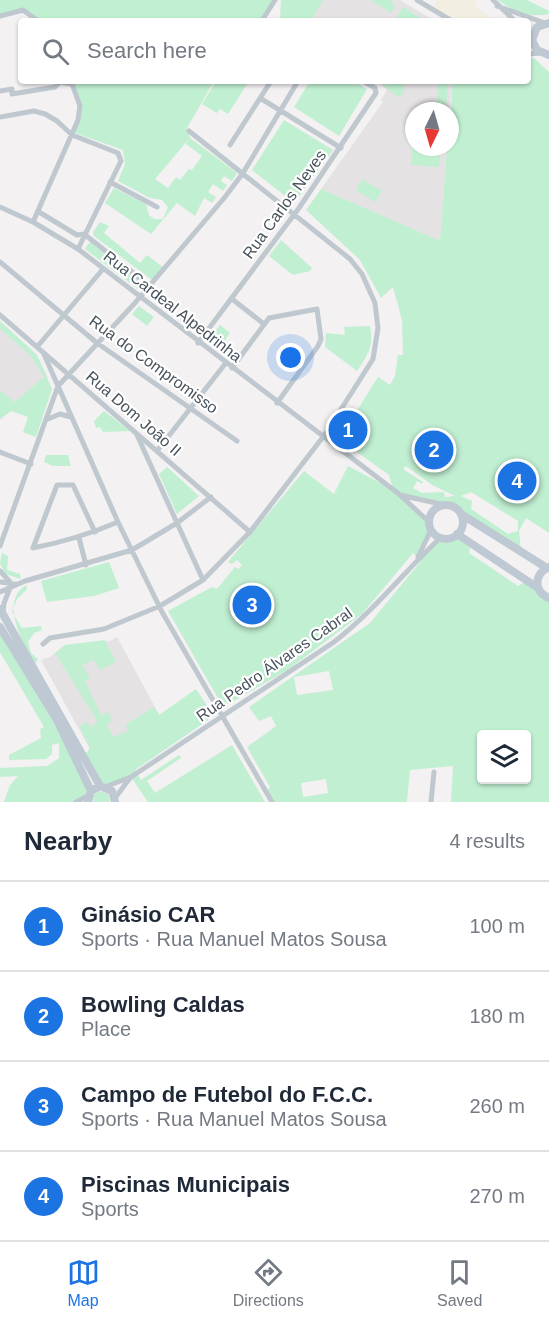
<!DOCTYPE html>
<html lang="en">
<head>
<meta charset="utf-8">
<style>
	body { margin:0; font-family:Helvetica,sans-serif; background:#f6f6f7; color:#1f2937 }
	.controls { position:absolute; right:18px; bottom:18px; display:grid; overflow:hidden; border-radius:6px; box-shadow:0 2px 4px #0004 }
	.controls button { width:54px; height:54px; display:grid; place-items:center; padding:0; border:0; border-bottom:2px solid #e0e1e3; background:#fff; color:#1f2937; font:30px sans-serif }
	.compass { position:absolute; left:405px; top:102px; width:54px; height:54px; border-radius:50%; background:#fff; box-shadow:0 2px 4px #0004; rotate:185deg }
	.you { position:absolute; left:291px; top:358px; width:21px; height:21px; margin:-15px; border:4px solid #fff; border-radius:50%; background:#1a73e8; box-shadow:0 0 0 9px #1a73e833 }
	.badge { display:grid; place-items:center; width:39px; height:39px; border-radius:50%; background:#1c73e2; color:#fff; font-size:20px; font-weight:700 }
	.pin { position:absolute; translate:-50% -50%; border:3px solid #fff; box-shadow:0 2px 6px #0006 }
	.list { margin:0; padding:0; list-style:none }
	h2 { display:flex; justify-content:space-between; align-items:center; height:78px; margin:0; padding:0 24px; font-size:26px }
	h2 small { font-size:20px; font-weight:400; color:#747a83 }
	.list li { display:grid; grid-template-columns:39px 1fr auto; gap:18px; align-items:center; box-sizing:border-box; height:90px; padding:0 24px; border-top:2px solid #e0e1e3 }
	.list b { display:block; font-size:22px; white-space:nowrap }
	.list p { margin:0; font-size:20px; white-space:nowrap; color:#747a83 }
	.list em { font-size:20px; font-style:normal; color:#747a83 }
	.icon { flex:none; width:33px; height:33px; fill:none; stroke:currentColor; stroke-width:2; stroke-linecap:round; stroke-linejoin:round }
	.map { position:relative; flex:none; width:549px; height:802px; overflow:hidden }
	.search { position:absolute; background:#fff; box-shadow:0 2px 4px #0004; left:18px; right:18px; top:18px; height:66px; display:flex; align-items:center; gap:15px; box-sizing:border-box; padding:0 21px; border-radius:6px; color:#747a83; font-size:22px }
	.sheet { height:438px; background:#fff }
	nav { display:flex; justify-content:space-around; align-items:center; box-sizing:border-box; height:84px; border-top:2px solid #e0e1e3; background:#fff; font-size:16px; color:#747a83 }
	nav a { display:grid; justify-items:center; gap:3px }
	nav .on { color:#1c73e2 }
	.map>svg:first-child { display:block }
	.education { fill:#e4e2e3 }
	.green { fill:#c1efd2; fill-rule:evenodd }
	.sand { fill:#f3eee2 }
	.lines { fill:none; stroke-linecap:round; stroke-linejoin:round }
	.street { stroke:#bfc8cf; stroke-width:5 }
	.secondary { stroke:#bfc9d4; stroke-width:8 }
	.labels { text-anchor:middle; stroke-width:4.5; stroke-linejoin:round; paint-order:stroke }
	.street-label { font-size:16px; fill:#49545e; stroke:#fff }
</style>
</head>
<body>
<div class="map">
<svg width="549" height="802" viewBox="0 0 549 802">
	<rect width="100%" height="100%" fill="#f3f1f1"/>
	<path class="education" d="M 281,0 L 400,0 L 435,21 L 280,21 Z
		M 378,81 L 452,81 L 450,111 L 414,111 L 414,147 L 447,147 L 440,242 L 321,189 L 383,102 L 381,100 L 387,90 Z
		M 0,321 L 37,355 L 48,378 L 0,420 Z
		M 117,637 L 162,720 L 97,762 L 41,660 L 50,657 L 65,645 L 110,641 Z"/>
	<path class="green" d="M 0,0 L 275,0 L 262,21 L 38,21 L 20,12 L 0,16 Z
		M 281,0 L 323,0 L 313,17 L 318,21 L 280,21 Z
		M 371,0 L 390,0 L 395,6 L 391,13 Z
		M 498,0 L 527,0 L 549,11 L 549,14 C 530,18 514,12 498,0 Z
		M 403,7 L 426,21 L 402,21 L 397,17 Z
		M 534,58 L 549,72 L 549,533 L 526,518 L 519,531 L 521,551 L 454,507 L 400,495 L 430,523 L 431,530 L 418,556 L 441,537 L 457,534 L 471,545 L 469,553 L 518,586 L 526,581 L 549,598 L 549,802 L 451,802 L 453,766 L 410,770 L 407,802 L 272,802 L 266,791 L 270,787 L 247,747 L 276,726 L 271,716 L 259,721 L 249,707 L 370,623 L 421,561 L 413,553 L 362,614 L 286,671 L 223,707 L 168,611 L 212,587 L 217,589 L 235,567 L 239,569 L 242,565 L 237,560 L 232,564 L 228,562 L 304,471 L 334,494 L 348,466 L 390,488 L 392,486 L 389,475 L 339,439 L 378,377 L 390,385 L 395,376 L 398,355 L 403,355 L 402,320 L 393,287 L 381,298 L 360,260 L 306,210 L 321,189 L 440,241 L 447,147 L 450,147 L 452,81 L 528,81 L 528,59 ZM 406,466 L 432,485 L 455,496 L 445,497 L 444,492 L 422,493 L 413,488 L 417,481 L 422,484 L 423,482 L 403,469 ZM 471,492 L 518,521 L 518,531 L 508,534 L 471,509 L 472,501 L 461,496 ZM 329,671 L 333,690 L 297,695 L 294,677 ZM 482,734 L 526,734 L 526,780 L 482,780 ZM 326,779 L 328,793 L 303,797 L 301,783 Z
		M 66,81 L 214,81 L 187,128 L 190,138 L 237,173 L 232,181 L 224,176 L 221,181 L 227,185 L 223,191 L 213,184 L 208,192 L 216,197 L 212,203 L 204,198 L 195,216 L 177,203 L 151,234 L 105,203 L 114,188 L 146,204 L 149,215 L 154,219 L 163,219 L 168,207 L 162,200 L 150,198 L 118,181 L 125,164 L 123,150 L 75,133 L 78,96 ZM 189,139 L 186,144 L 202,156 L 192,170 L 189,169 L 180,180 L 176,177 L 168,188 L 155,179 Z
		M 216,81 L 249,81 L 228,114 L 220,109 L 217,113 L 202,104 Z
		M 310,81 L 354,81 L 367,89 L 339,136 L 294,107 Z
		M 378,81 L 404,81 L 404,93 L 399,97 L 396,96 Z
		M 438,81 L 448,81 L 446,109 L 436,111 Z
		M 284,120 L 333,150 L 294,203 L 252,170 Z
		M 414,125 L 414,147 L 441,147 L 439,167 L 411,165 Z
		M 362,179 L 382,191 L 375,202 L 356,190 Z
		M 100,222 L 109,226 L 104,233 L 140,263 L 147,255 L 164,268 L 152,280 L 94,236 L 93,232 Z
		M 281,240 L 312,268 L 310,271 L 293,275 L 269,256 Z
		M 90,242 L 147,286 L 143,293 L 85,249 Z
		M 139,306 L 154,317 L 147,326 L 132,314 Z
		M 0,321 L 37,355 L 52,389 L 36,437 L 23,432 L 28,417 L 11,411 L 0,419 L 0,391 L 15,402 L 44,377 L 30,355 L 0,329 Z
		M 220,325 L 230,333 L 218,350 L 207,341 Z
		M 370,326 C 374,346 368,355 357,371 L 325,347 L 326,333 L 345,335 L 344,327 Z
		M 104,411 L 130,431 L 103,432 L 100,427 L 96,428 L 94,421 Z
		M 46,455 L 68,455 L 71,466 L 53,466 L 44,462 Z
		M 167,467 L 199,496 L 177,514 L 159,474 Z
		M 2,553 L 8,556 L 7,570 L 20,574 L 21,579 L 5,574 L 0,563 Z
		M 109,562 L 119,588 L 94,596 L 47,602 L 41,581 Z
		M 26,585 L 27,589 L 17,599 L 12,612 L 22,628 L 41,626 L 42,630 L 34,633 L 28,642 L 31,653 L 38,659 L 35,664 C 21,641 0,601 26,585 Z
		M 0,627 L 46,701 L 91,791 L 76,802 L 4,802 L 10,785 L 18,776 L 0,777 L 0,768 L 47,766 L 59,758 L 59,743 L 52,745 L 52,754 L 46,759 L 9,760 L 9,755 L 41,738 L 40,729 L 44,727 L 0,652 Z
		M 105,640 L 116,662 L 100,670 L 94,660 L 82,665 L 90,678 L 85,681 L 101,715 L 108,712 L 112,720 L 107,725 L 113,737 L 128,731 L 126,726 L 128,723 L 154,707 L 159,715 L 196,689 L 214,716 L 135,770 L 141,780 L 179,755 L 181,758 L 147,781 L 155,793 L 232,745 L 265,802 L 148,802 L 131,777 L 105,787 L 85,755 L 90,748 L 79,726 L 88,722 L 90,727 L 98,722 L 55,653 L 65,645 Z
		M 99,791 L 108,794 L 110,802 L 93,802 L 94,795 Z"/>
	<path class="sand" d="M 437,0 L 475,0 L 477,7 L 494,21 L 452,21 L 432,9 Z"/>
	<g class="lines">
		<path class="street" d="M 417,0 L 452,21
			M 493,0 L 515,21
			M 497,6 L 545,23
			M 0,16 L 23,10 L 38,21
			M 266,21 L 263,19 L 275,0
			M 528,54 L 541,53
			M 0,91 L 12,89 L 12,94 L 55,87 L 60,82 L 72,84 L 80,106 L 78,120 L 33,222
			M 260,98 L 341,148
			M 0,117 L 34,111 L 45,114 L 57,121 L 72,135 L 118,153 L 121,161 L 116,171 L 78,249
			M 230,145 L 271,81
			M 110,182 L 157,207
			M 0,207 L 33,222 L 78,249 L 399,494 L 430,523
			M 39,212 L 77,235 L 84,234 L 150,286
			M 0,262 L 97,343 L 237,441
			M 232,299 L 264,324
			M 0,315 L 250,532
			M 198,343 L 299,208 L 376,93 L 375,88 L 363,81
			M 37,347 L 103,269
			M 43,352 L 118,522 L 162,612 L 272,802
			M 232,368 L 269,318 L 317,309 L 321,339 L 318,346 L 277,403
			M 48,419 L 60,414 L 71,417
			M 137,435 L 203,580
			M 157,451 L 225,364
			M 0,452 L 31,464
			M 400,495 L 445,505
			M 95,532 L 73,485 L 57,485 L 33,548 C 63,542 90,534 118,522
			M 79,538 L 86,565
			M 0,546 L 58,386 L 134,304 L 225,197 L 243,173 L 298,81
			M 418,557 L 431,530
			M 0,571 L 10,582
			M 0,582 L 16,584
			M 0,592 L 25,581 L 132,550 L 177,523 L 211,497
			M 3,613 L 4,603 L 10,588
			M 43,644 L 50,638 L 104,629 L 160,606 L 203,580 L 250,532 L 326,433 L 373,359 L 378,328 L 375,303 L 362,274 L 350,259 L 189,131
			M 105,787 L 131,777 L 334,642 C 374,611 404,572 441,537
			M 115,798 L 130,778
			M 76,802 L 88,796
			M 431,802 L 434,772"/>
		<path class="secondary" d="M 549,23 L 537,27 L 532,40 L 537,50 L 549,55
			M429 522a17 17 0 1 1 34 0a17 17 0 1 1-34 0Z
			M 461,514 L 547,568
			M 457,534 L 538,588
			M 549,567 C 534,574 533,591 549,598
			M 0,609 L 100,786
			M 0,627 L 57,720 L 91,791
			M 88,802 L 91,791 L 100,786 L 112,791 L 115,802"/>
	</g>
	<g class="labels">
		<g class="street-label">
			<text transform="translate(284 204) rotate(-54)" y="6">Rua Carlos Neves</text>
			<text transform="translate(173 306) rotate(38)" y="6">Rua Cardeal Alpedrinha</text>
			<text transform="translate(154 364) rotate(36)" y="6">Rua do Compromisso</text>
			<text transform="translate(134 413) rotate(41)" y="6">Rua Dom João II</text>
			<text transform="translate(274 664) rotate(-35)" y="6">Rua Pedro Álvares Cabral</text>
		</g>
	</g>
</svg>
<div class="controls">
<button><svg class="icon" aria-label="layers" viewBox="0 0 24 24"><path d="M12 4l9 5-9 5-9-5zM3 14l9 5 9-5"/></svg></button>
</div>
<svg class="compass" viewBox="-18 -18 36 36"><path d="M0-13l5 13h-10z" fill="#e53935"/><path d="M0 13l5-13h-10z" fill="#747a83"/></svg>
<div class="you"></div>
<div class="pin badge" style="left:348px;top:430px">1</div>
<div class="pin badge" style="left:434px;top:450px">2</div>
<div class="pin badge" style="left:252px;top:605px">3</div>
<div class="pin badge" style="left:517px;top:481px">4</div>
<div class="search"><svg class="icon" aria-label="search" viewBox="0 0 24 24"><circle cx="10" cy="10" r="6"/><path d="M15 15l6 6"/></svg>Search here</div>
</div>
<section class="sheet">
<h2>Nearby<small>4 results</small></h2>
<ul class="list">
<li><span class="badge">1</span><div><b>Ginásio CAR</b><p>Sports · Rua Manuel Matos Sousa</p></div><em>100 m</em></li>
<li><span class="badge">2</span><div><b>Bowling Caldas</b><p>Place</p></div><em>180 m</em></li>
<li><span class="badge">3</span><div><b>Campo de Futebol do F.C.C.</b><p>Sports · Rua Manuel Matos Sousa</p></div><em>260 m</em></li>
<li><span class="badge">4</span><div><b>Piscinas Municipais</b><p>Sports</p></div><em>270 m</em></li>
</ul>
</section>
<nav>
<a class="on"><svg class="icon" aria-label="map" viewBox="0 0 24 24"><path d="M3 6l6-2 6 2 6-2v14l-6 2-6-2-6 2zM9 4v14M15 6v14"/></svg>Map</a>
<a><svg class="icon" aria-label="directions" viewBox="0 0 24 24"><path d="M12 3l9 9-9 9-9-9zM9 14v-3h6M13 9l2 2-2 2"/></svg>Directions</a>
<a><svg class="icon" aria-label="saved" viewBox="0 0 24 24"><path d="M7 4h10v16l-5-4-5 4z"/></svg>Saved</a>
</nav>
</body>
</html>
